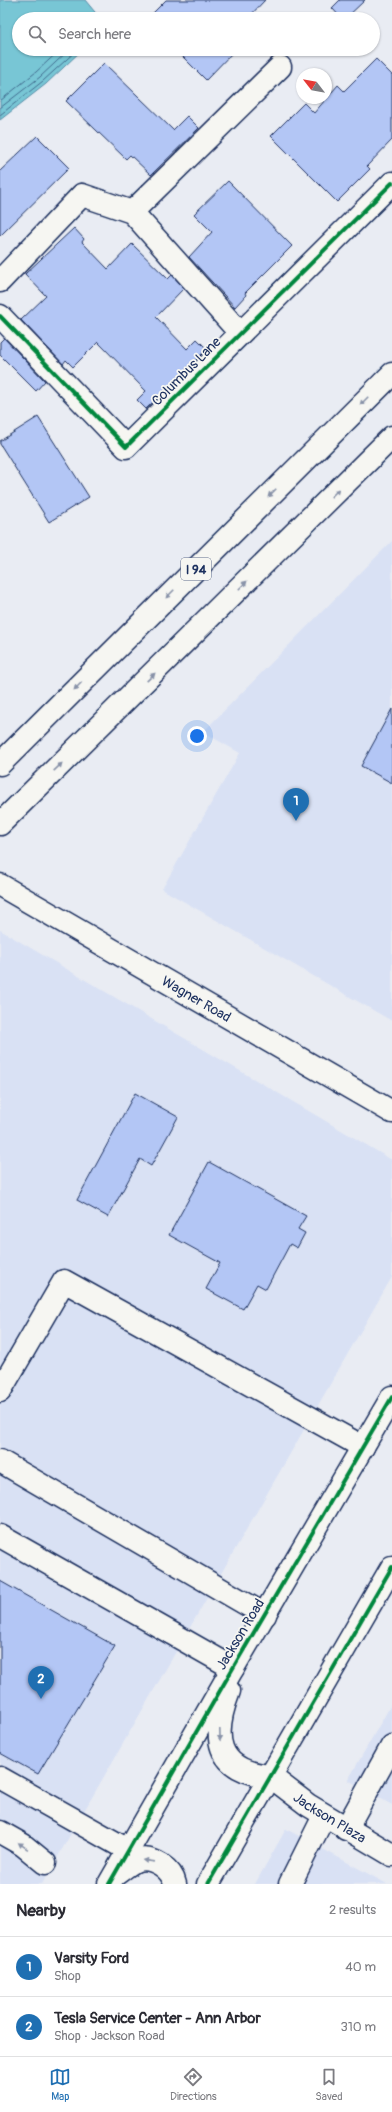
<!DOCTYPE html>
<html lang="en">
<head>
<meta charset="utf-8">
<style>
	body { margin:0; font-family:Pangolin,sans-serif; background:#f7f7f7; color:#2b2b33 }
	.compass { position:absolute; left:296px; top:68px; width:36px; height:36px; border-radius:50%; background:#fff; box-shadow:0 1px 3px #0004; rotate:301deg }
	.you { position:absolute; left:197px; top:736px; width:14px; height:14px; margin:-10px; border:3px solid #fff; border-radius:50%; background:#1a73e8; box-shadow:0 0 0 6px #1a73e833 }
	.badge { display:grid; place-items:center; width:26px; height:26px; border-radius:50%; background:#1f6fb2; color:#fff; font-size:13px; font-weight:700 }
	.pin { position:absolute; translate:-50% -33px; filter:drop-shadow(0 1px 2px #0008) }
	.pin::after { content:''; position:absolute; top:21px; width:14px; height:12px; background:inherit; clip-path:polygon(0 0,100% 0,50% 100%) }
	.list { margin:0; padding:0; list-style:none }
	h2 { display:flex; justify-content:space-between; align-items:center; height:52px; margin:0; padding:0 16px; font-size:17px }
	h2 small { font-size:13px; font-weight:400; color:#7c7c81 }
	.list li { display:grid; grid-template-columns:26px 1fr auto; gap:12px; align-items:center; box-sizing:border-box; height:60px; padding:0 16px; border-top:1px solid #e1e1e2 }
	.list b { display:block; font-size:15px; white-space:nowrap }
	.list p { margin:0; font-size:13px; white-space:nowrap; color:#7c7c81 }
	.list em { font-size:13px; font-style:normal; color:#7c7c81 }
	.icon { flex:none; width:22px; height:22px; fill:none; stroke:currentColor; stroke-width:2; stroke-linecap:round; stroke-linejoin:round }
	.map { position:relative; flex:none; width:392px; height:1884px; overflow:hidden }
	.search { position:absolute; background:#fff; box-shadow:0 1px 3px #0004; left:12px; right:12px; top:12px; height:44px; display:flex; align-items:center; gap:10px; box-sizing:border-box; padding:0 14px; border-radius:22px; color:#7c7c81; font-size:15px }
	.sheet { height:172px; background:#fff }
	nav { display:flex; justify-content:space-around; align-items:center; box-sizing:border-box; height:56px; border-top:1px solid #e1e1e2; background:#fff; font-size:11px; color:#7c7c81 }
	nav a { display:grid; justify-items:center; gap:2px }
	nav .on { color:#1f6fb2 }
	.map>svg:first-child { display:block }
	.built { fill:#d9e1f4 }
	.water { fill:#78c6d5; stroke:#538aa5 }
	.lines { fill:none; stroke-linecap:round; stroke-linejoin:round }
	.shore { stroke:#406b8e; stroke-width:1 }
	.building { fill:#b3c6f5; stroke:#1b2f5e }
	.minor-casing { stroke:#1b2f5e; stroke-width:25 }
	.major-casing { stroke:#1b2f5e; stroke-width:25 }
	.highway-casing { stroke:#1b2f5e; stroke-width:25 }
	.minor { stroke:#f6f6f2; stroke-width:22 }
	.major { stroke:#f6f6f2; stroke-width:22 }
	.highway { stroke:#f6f6f2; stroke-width:22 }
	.cycleway-casing { stroke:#f6f6f2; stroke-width:6 }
	.cycleway { stroke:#00873e; stroke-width:4 }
	.oneway { fill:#8892a8 }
	.labels { text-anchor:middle; stroke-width:3.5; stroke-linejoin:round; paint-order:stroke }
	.shield { fill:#f6f6f2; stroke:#5d6b8a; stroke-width:1 }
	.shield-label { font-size:13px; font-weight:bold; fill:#1b2f5e }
	.street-label { font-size:14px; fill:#1b2f5e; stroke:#f6f6f2 }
</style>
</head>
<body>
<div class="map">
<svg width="392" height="1884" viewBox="0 0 392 1884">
	<rect width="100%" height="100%" fill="#e9ecf3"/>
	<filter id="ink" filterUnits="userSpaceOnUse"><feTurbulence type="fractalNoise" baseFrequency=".025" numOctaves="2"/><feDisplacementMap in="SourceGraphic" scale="8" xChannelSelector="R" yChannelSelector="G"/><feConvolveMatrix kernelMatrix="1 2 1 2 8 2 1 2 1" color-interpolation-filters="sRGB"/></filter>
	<g filter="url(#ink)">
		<path class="built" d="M 392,541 L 392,1021 L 162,889 L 240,753 L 203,732 Z
			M 0,930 L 392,1160 L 392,1277 L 42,1884 L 0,1884 Z
			M 392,1703 L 392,1805 L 348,1780 Z
			M 286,1829 L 387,1884 L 255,1884 Z"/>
		<path class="water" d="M 0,0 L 85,0 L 99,17 L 98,19 L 19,19 L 19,49 L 83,49 L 46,84 L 0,120 Z"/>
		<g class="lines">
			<path class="shore" d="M 0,101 L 36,72 L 61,49
				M 0,108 L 40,77 L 70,49
				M 0,115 L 43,81 L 78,49"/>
		</g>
		<path class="building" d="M 166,0 L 265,0 L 247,19 L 147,19 Z
			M 340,0 L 365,0 L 345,19 L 342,19 L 332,8 Z
			M 175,49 L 236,49 L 206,80 Z
			M 376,59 L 392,75 L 392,140 L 367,166 L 370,169 L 337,202 L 271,136 L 304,103 L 314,113 L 338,85 L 344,91 Z
			M 104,63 L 173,130 L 187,116 L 199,128 L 151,175 L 130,155 L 126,159 L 66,101 Z
			M 37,136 L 69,168 L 0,236 L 0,171 Z
			M 228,181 L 292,246 L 245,293 L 246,295 L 235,307 L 189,257 L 212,232 L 194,214 Z
			M 74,228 L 84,239 L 82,242 L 108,269 L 132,244 L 168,279 L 172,275 L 184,288 L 156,317 L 187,349 L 197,339 L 207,349 L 146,409 L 137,400 L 146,391 L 98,342 L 73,367 L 66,360 L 63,364 L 21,320 L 46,296 L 25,274 Z
			M 4,338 L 45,381 L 36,391 L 0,355 L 0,342 Z
			M 38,417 L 89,497 L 49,522 L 0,444 L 0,441 Z
			M 392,709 L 392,783 L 361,766 Z
			M 135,1093 L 178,1117 L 151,1166 L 140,1159 L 108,1217 L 77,1200 Z
			M 209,1162 L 306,1216 L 298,1229 L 305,1233 L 297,1248 L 290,1244 L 266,1289 L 257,1284 L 243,1309 L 206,1289 L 220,1263 L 169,1235 Z
			M 0,1581 L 115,1646 L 38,1774 L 0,1753 Z"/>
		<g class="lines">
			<g class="minor-casing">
				<g id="minor">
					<path d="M 132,212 L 280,67"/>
					<path d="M 0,281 L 82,195 L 132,212 L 240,333"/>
					<path d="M 0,316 L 126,447 L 392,183"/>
					<path d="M 0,1391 L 64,1281 L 363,1447"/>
					<path d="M 0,1461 L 265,1615"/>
					<path d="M 0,1536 L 233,1668"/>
					<path id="s1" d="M 270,1776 L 308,1805 L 392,1855"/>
					<path d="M 0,1778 L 128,1850"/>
					<path d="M 346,1829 L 392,1746"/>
					<path d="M 0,1832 L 23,1845 L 45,1863"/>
					<path d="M 290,1884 L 324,1816"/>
				</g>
			</g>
			<g class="major-casing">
				<g id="major">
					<path id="s2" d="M 0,885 L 392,1112"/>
					<path d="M 229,1691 C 212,1735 214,1771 270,1776"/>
					<path d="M 116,1874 C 122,1870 131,1862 138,1860 C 153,1856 172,1869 175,1884"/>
					<path d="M 109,1884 L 233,1668 L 392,1397"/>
					<path d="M 208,1884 L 392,1567"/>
				</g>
			</g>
			<g class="highway-casing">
				<path id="highway" d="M 0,764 L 392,374
					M 0,824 L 392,437"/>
			</g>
			<use href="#minor" class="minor"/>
			<use href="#major" class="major"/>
			<use href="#highway" class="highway"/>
			<g class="cycleway-casing">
				<path id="cycleway" d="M 0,316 L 126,447 L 392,183
					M 109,1884 L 233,1668 L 392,1397
					M 208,1884 L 392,1567"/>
			</g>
			<use href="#cycleway" class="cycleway"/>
		</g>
		<defs><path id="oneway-solid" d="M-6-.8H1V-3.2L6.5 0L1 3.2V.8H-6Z"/></defs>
		<g class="oneway">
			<use href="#oneway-solid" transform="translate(364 401) rotate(135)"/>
			<use href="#oneway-solid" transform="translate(272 493) rotate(135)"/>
			<use href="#oneway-solid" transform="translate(335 493) rotate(-45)"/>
			<use href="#oneway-solid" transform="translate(243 585) rotate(-45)"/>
			<use href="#oneway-solid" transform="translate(170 594) rotate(135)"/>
			<use href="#oneway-solid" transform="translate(151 677) rotate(-44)"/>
			<use href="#oneway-solid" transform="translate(78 686) rotate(135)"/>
			<use href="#oneway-solid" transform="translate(58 767) rotate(-44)"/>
			<use href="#oneway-solid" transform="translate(220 1735) rotate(88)"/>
			<use href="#oneway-solid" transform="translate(23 1846) rotate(-145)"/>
			<use href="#oneway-solid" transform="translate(149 1861) rotate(-172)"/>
		</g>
	</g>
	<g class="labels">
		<rect class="shield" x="181" y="558" width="30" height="22" rx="3"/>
		<g class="shield-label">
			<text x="196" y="574">I 94</text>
		</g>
		<g class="street-label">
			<text transform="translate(186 371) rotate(-45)" y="5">Columbus Lane</text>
			<text dy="5" stroke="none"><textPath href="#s2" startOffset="227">Wagner Road</textPath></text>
			<text transform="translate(240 1634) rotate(-59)" y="5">Jackson Road</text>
			<text dy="5" stroke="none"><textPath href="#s1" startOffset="73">Jackson Plaza</textPath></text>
		</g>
	</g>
</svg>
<svg class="compass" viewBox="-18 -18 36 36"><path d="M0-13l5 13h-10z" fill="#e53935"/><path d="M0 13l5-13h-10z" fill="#7c7c81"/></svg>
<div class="you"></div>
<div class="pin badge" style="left:296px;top:821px">1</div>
<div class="pin badge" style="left:41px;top:1699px">2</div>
<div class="search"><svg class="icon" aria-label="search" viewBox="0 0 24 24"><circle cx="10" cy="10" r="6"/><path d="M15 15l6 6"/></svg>Search here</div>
</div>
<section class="sheet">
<h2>Nearby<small>2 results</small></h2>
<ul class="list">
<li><span class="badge">1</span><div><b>Varsity Ford</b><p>Shop</p></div><em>40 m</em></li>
<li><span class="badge">2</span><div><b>Tesla Service Center - Ann Arbor</b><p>Shop · Jackson Road</p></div><em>310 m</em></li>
</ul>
</section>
<nav>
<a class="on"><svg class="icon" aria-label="map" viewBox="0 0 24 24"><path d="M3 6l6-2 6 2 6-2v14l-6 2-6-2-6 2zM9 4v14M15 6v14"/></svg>Map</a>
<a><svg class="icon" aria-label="directions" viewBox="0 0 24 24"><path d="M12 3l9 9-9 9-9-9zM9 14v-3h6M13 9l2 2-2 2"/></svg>Directions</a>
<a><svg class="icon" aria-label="saved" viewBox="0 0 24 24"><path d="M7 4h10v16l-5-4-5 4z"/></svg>Saved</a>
</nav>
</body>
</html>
